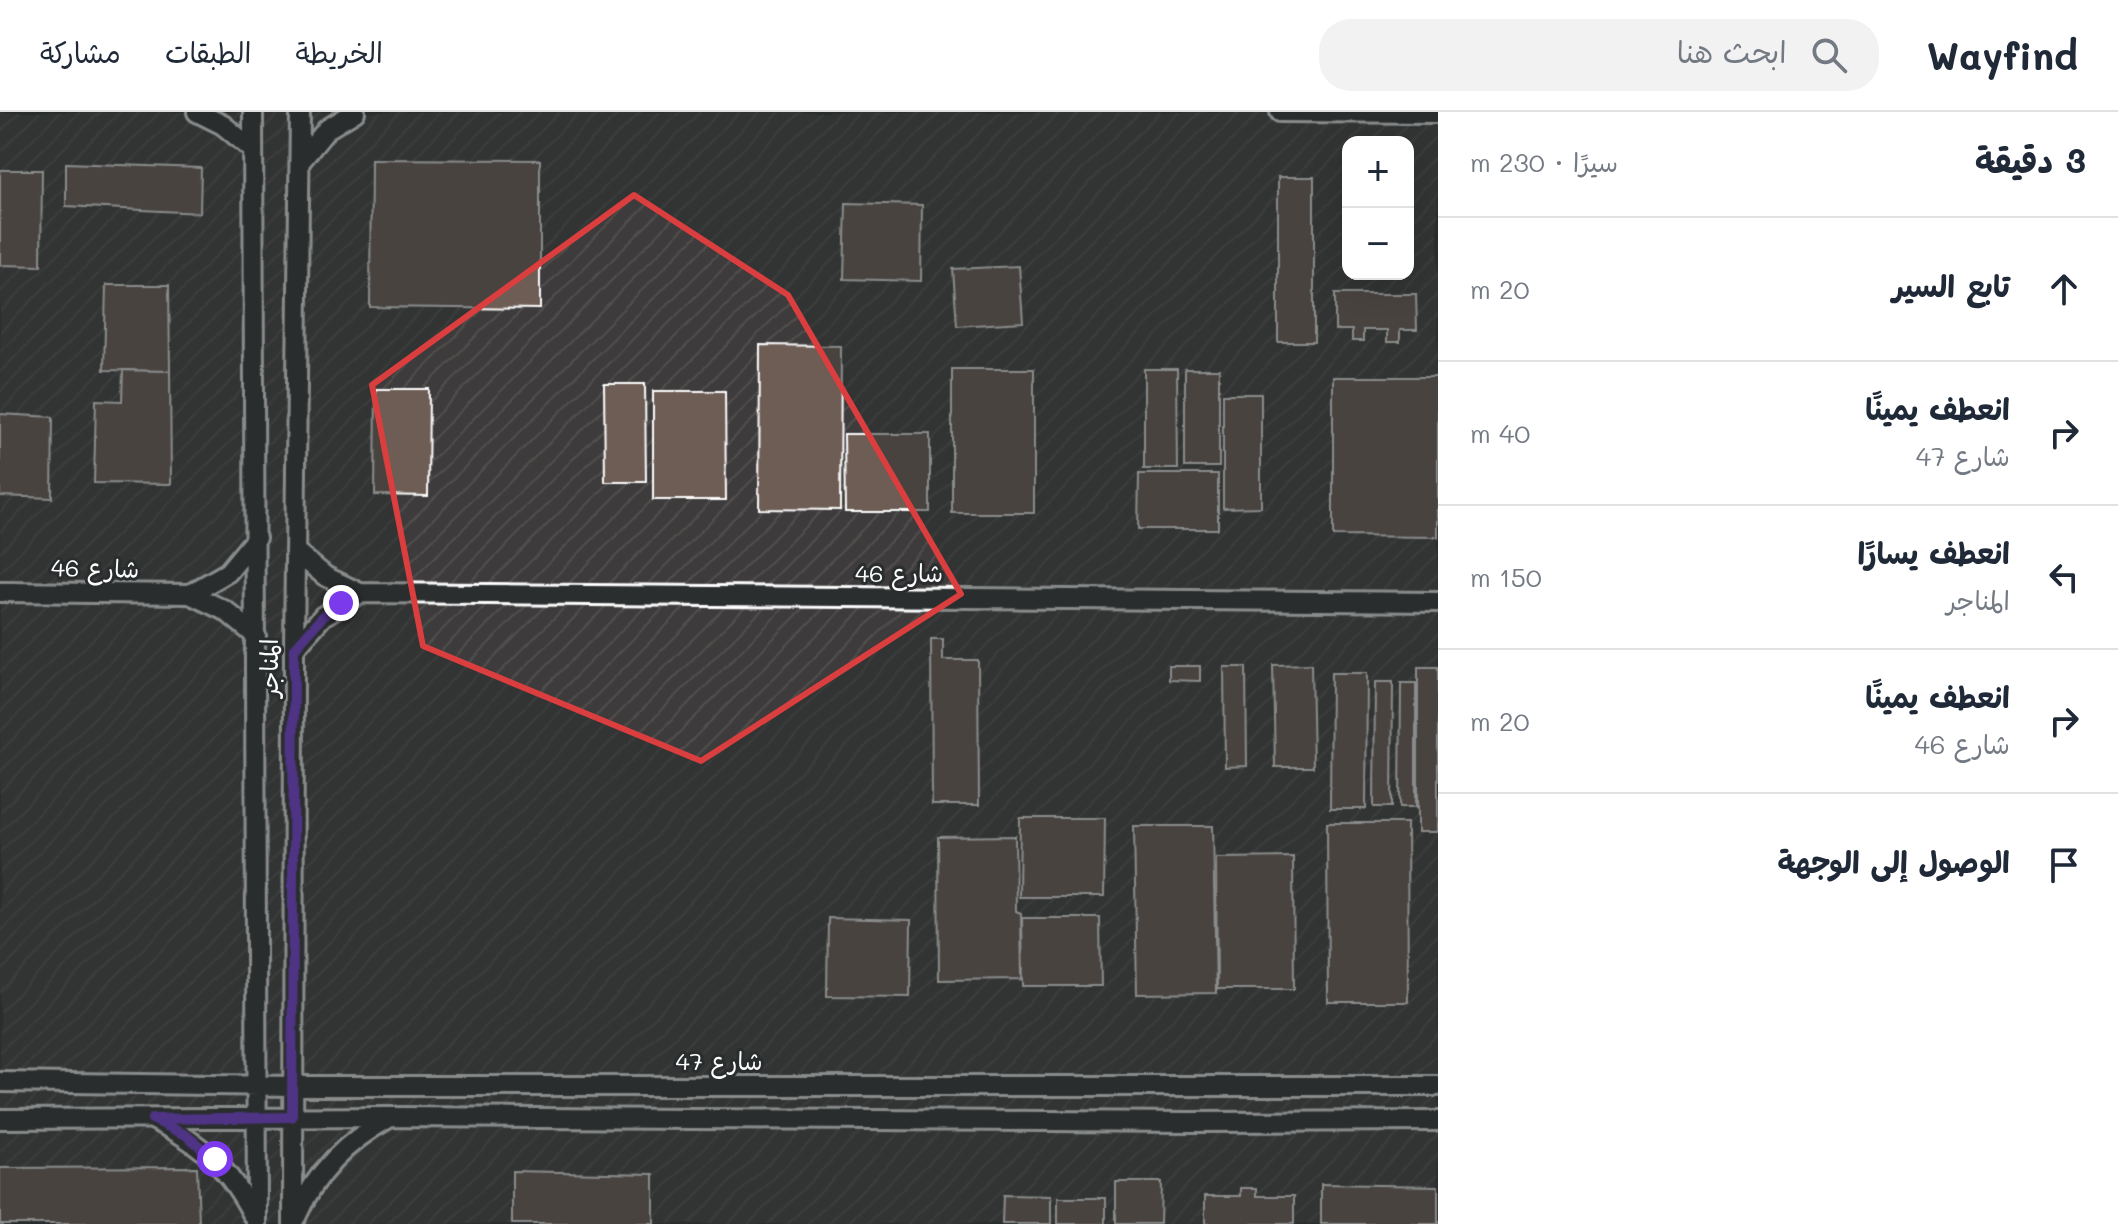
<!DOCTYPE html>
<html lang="ar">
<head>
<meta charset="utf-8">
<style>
	body { margin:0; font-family:Mali,"Playpen Sans Arabic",sans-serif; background:#f2f2f3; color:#1f2937; direction:rtl }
	.controls { position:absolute; right:24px; top:24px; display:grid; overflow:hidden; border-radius:16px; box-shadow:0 8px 32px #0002 }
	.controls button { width:72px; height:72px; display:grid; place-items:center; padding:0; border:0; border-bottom:2px solid #e0e1e3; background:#fff; color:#1f2937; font:40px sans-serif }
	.stop { position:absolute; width:24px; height:24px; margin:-18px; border:6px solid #7c3aed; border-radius:50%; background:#fff }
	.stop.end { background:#7c3aed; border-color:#fff; box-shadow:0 2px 8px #0008 }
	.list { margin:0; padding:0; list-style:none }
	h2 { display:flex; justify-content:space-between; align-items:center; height:104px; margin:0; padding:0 32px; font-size:34px }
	h2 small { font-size:26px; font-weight:400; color:#747a83 }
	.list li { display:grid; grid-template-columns:52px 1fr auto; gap:24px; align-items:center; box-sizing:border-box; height:144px; padding:0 32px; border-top:2px solid #e0e1e3 }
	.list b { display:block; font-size:30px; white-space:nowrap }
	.list p { margin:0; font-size:26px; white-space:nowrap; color:#747a83 }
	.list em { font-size:26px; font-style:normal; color:#747a83 }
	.icon { flex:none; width:44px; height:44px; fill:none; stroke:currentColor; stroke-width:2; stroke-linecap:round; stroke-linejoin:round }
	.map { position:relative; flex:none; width:1438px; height:1112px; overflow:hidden; direction:ltr }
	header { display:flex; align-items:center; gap:48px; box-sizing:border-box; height:112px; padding:0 40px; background:#fff; border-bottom:2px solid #e0e1e3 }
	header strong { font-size:38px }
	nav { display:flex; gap:44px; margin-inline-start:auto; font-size:28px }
	.search { width:560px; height:72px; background:#f2f2f3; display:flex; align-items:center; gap:20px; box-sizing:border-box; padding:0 28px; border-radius:32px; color:#747a83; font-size:30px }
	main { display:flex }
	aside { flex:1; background:#fff }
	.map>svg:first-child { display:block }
	.industrial { fill:url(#industrial-furrows); fill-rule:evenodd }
	.building { fill:#6d5d55; stroke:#fff; stroke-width:2 }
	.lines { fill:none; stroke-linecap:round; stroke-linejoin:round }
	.street-casing { stroke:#fff; stroke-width:24 }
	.street { stroke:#2a2d2e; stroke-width:18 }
	.route { stroke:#7c3aed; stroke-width:10 }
	.marked { fill:none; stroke:#da3e3e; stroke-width:6; stroke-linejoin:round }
	.labels { text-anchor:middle; stroke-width:6; stroke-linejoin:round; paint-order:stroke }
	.street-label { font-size:24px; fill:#fff; stroke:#2a2d2e }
</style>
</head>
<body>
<header>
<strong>Wayfind</strong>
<div class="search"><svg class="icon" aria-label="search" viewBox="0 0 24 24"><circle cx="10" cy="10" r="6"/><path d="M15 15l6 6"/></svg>ابحث هنا</div>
<nav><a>الخريطة</a><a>الطبقات</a><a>مشاركة</a></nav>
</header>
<main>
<aside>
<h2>3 دقيقة<small>سيرًا · 230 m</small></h2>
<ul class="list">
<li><svg class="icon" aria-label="ahead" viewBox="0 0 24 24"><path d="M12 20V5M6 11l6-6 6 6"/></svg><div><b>تابع السير</b></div><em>20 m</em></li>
<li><svg class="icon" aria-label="right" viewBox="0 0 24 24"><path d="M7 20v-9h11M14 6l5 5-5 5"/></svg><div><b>انعطف يمينًا</b><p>شارع 47</p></div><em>40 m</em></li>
<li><svg class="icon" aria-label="left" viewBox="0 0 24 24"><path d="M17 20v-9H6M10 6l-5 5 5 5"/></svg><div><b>انعطف يسارًا</b><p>المناجر</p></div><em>150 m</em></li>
<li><svg class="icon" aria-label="right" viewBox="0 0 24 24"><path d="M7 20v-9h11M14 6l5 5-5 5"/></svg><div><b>انعطف يمينًا</b><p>شارع 46</p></div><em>20 m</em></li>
<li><svg class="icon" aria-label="arrive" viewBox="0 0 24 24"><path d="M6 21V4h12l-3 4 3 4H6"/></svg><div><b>الوصول إلى الوجهة</b></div></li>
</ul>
</aside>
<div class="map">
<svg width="1438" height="1112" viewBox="0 0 1438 1112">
	<defs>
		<pattern id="industrial-furrows" width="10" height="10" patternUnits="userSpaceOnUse" patternTransform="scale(2)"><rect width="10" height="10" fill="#3e3b3a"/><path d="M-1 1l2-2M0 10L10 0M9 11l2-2" fill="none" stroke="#514f4e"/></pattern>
	</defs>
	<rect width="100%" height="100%" fill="#2a2d2e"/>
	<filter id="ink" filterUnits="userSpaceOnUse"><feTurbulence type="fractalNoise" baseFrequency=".0125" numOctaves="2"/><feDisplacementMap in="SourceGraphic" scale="16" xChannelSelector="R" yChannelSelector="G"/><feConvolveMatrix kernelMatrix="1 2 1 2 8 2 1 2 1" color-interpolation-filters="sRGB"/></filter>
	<g filter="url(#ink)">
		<path class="industrial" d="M 0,0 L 1438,0 L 1438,1112 L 0,1112 ZM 1348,30 L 1408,30 L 1408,162 L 1348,162 Z"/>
		<path class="building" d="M 371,47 L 540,48 L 540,197 L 370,195 Z
			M 66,51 L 201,56 L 200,101 L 66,94 Z
			M 0,58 L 42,58 L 41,154 L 0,153 Z
			M 1278,65 L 1314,65 L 1314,230 L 1278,230 Z
			M 846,91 L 922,93 L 921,169 L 844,167 Z
			M 1019,154 L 1023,210 L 957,214 L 953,157 Z
			M 106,173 L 169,173 L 170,259 L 104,258 Z
			M 1335,182 L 1416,182 L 1417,218 L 1400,218 L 1400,230 L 1387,230 L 1387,218 L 1363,218 L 1363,229 L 1352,229 L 1352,218 L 1335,218 Z
			M 760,233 L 841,234 L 840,398 L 759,397 Z
			M 952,257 L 1034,257 L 1034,401 L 952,401 Z
			M 1144,257 L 1177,257 L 1178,357 L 1144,357 Z
			M 1185,257 L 1219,257 L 1219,355 L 1185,355 Z
			M 123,258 L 170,259 L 171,372 L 94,371 L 96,288 L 122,289 Z
			M 1333,265 L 1438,265 L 1438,425 L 1333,424 Z
			M 604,272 L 645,272 L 646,370 L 605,370 Z
			M 376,277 L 429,277 L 428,384 L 375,383 Z
			M 653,279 L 725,279 L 726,388 L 653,388 Z
			M 1223,282 L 1261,282 L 1261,395 L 1223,396 Z
			M 0,302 L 53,305 L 52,386 L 0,384 Z
			M 844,322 L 930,322 L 930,400 L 845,400 Z
			M 1139,362 L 1218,362 L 1218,417 L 1138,417 Z
			M 931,527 L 943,527 L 943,548 L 978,548 L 979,693 L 932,693 Z
			M 1311,552 L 1313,655 L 1275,655 L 1273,553 Z
			M 1169,554 L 1200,554 L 1200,569 L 1169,568 Z
			M 1224,555 L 1246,555 L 1247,654 L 1225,655 Z
			M 1418,555 L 1438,555 L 1438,720 L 1418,720 Z
			M 1331,561 L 1367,561 L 1366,697 L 1330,697 Z
			M 1375,570 L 1393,570 L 1392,695 L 1374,695 Z
			M 1401,571 L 1416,571 L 1416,695 L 1400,695 Z
			M 1020,706 L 1105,706 L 1104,785 L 1019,785 Z
			M 1327,711 L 1407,711 L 1408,890 L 1328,890 Z
			M 1134,714 L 1213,714 L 1216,881 L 1137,882 Z
			M 1015,724 L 1016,799 L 1021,801 L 1022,867 L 939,868 L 938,725 Z
			M 1293,745 L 1294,877 L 1217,877 L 1216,746 Z
			M 828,806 L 911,808 L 910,885 L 827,884 Z
			M 1022,806 L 1100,806 L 1101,874 L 1023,874 Z
			M 197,1055 L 199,1112 L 0,1112 L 0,1056 Z
			M 512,1059 L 654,1062 L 654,1112 L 512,1112 Z
			M 1116,1070 L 1161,1070 L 1160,1112 L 1116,1112 Z
			M 1321,1072 L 1438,1074 L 1438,1112 L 1321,1112 Z
			M 1241,1076 L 1257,1076 L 1257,1084 L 1294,1084 L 1294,1112 L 1205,1112 L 1205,1084 L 1241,1084 Z
			M 1003,1083 L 1051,1084 L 1051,1112 L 1002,1112 Z
			M 1058,1086 L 1106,1086 L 1106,1112 L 1058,1112 Z"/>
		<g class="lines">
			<g class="street-casing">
				<path id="street" d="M 197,0 L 223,13 L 253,38
					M 253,0 L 257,1112
					M 1280,0 L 1438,1
					M 300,50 L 327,17 L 355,0
					M 295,439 L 325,464 L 360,481 L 1438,490
					M 0,480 L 190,482 L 226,499 L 256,524
					M 190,482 L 228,460 L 256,426
					M 294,537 L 323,504 L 360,481
					M 0,970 L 292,974 L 1438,974
					M 0,1007 L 390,1005 L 1188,1010 L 1438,1009
					M 154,1008 C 203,1032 229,1056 254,1105
					M 296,1105 C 316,1060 346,1030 389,1006
					M 293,1112 L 294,537 L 300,0"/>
			</g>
			<use href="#street" class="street"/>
		</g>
	</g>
	<g class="lines" filter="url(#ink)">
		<path class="route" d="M 215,1047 L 186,1023 L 152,1007 L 292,1005 L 294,537 L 323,504 L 341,491"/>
	</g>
	<path d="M0 0H1438V1112H0ZM 634,83 L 788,183 L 961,482 L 701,649 L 423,534 L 372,273 Z" fill="#2a2d2e" fill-opacity=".55" fill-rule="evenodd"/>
	<path class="marked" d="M 634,83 L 788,183 L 961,482 L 701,649 L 423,534 L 372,273 Z"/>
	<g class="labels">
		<g class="street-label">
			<text transform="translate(95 457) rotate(1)" y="8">شارع 46</text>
			<text x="899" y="470">شارع 46</text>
			<text transform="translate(270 556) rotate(-90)" y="8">المناجر</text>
			<text x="719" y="958">شارع 47</text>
		</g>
	</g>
</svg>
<div class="controls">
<button>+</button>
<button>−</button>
</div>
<div class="stop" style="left:215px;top:1047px"></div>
<div class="stop end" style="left:341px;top:491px"></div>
</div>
</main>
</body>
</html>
